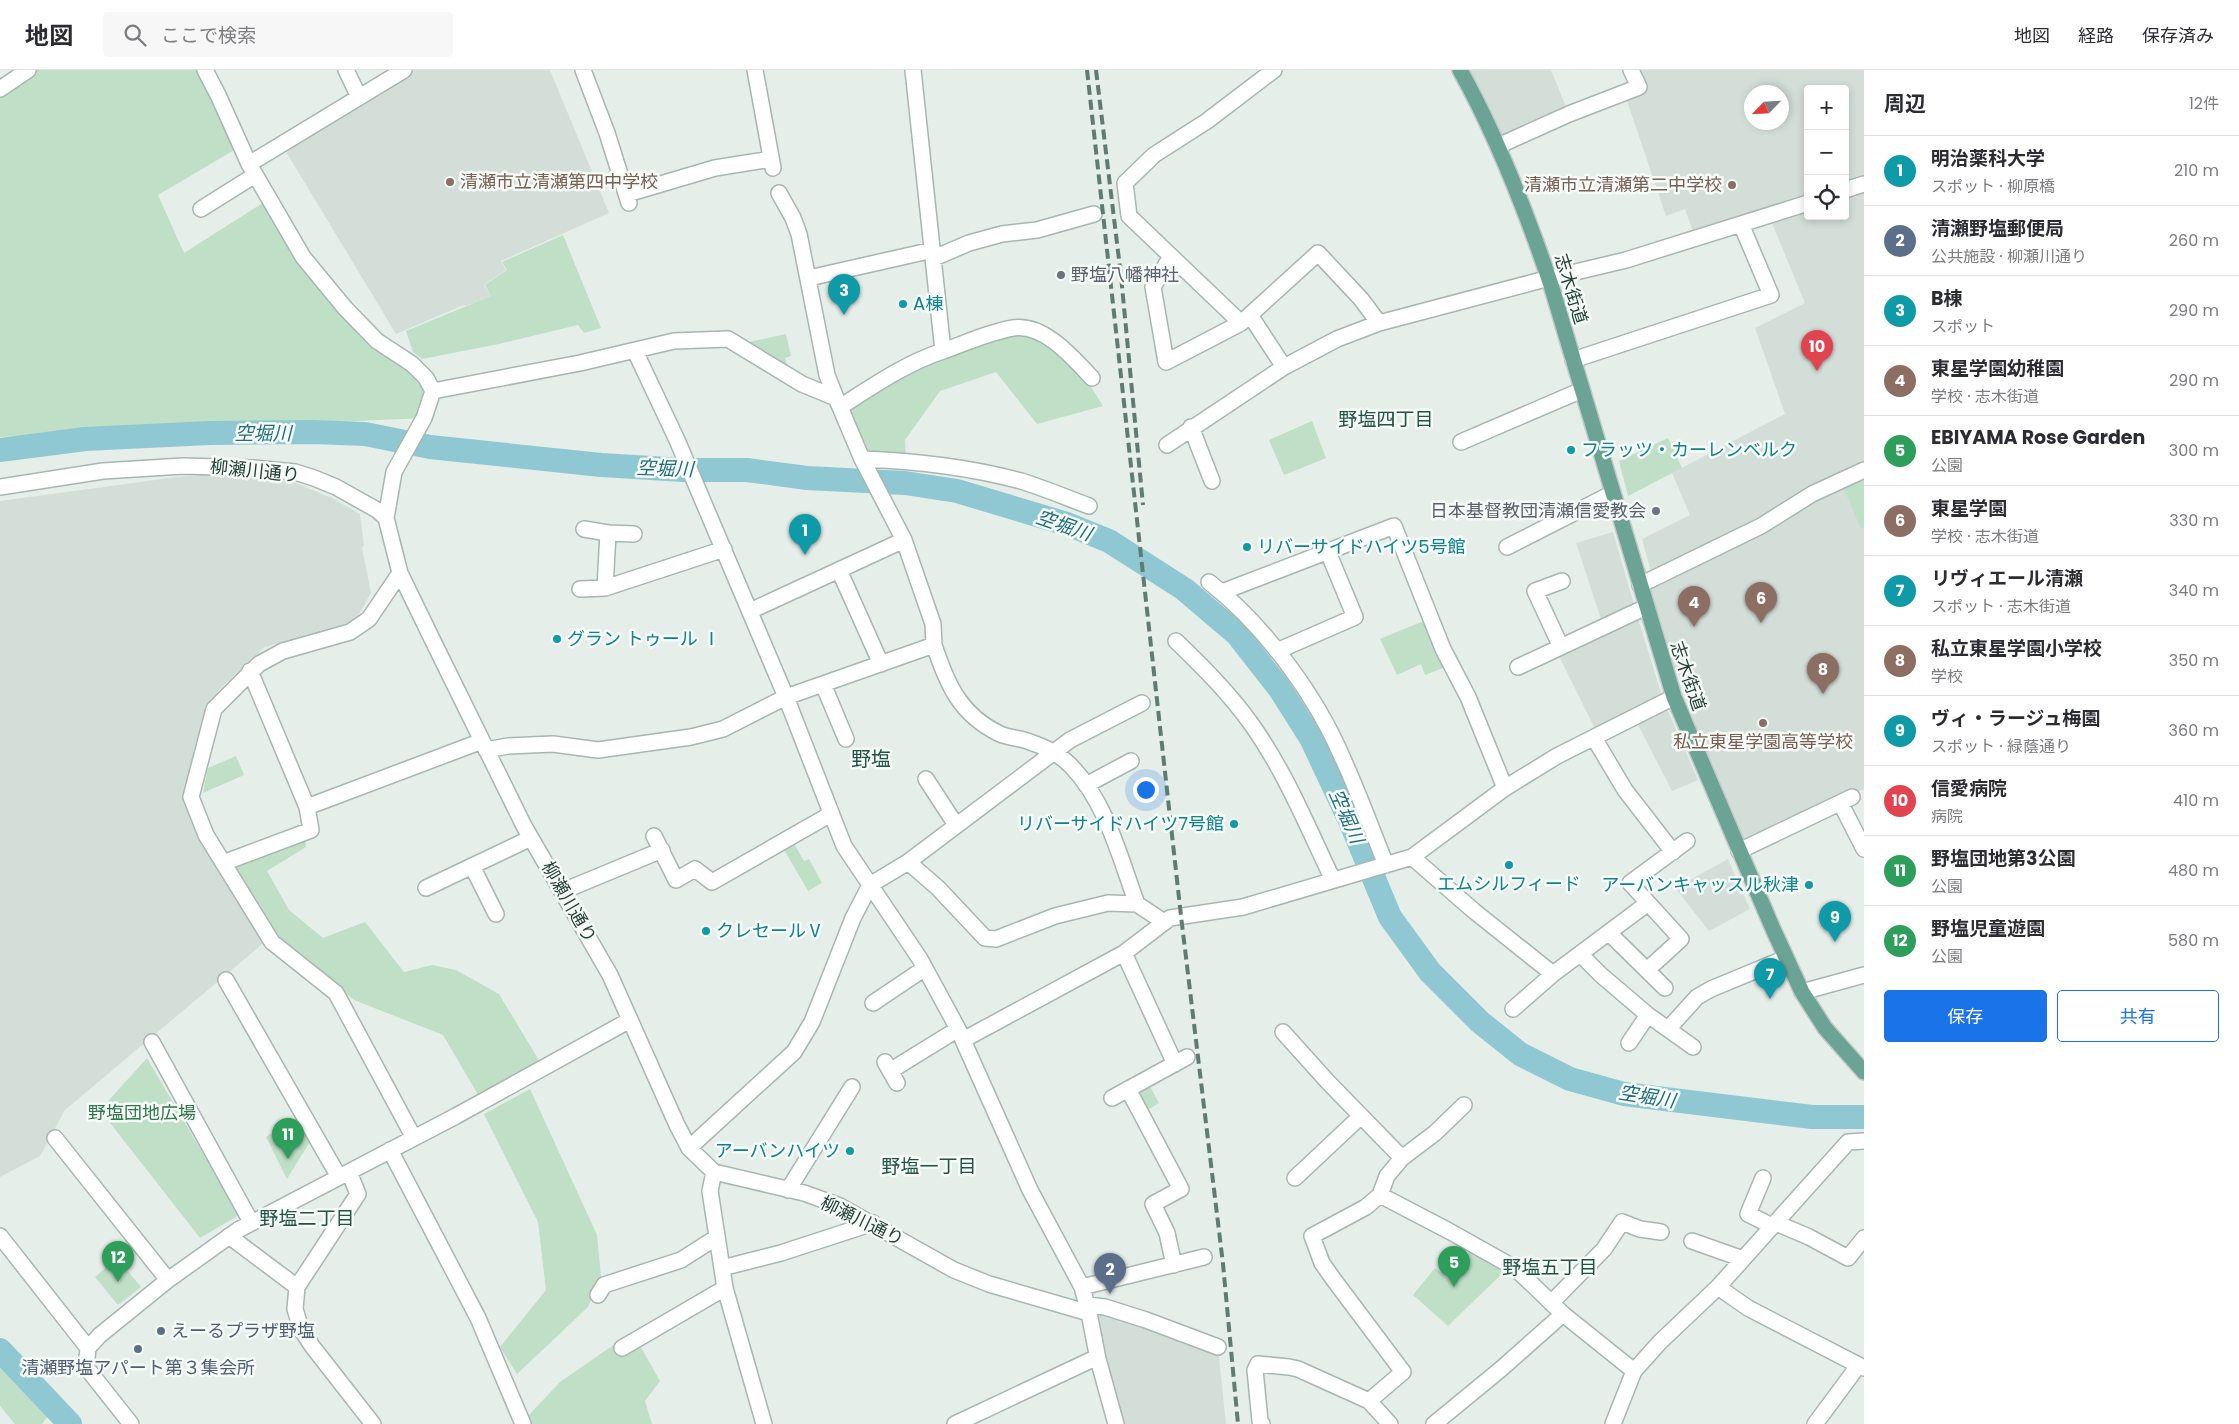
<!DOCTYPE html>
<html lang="ja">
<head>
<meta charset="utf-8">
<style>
	body { margin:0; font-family:Poppins,"Noto Sans JP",sans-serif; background:#f7f7f7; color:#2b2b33 }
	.controls { position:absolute; right:15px; top:15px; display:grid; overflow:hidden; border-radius:5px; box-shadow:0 2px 8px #0003 }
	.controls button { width:45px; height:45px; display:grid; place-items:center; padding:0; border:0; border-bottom:1px solid #e1e1e2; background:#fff; color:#2b2b33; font:25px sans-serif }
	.compass { position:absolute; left:1744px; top:15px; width:45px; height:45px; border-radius:50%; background:#fff; box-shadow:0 2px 8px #0003; rotate:245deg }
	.you { position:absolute; left:1145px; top:719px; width:18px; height:18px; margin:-12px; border:4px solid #fff; border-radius:50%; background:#1a73e8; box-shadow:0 0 0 8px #1a73e833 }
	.badge { display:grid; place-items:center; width:32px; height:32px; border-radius:50%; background:#1a73e8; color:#fff; font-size:16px; font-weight:700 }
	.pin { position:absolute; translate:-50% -41px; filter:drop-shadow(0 1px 2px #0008) }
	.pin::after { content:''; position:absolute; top:26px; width:18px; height:15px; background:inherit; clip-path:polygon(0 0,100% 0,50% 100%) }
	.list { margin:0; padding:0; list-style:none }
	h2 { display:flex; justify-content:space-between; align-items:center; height:65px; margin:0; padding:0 20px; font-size:21px }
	h2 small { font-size:16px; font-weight:400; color:#7c7c81 }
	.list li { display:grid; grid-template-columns:32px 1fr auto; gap:15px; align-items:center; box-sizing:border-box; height:70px; padding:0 20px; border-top:1px solid #e1e1e2 }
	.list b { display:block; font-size:19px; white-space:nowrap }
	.list p { margin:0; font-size:16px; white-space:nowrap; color:#7c7c81 }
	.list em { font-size:16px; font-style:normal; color:#7c7c81 }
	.actions { display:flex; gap:10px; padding:15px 20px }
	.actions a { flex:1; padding:11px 0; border:1px solid #1a73e8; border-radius:5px; text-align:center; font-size:18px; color:#1a73e8 }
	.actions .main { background:#1a73e8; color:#fff }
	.icon { flex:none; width:28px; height:28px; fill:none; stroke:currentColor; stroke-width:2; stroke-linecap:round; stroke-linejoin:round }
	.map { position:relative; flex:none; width:1864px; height:1354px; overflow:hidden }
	header { display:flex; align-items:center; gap:30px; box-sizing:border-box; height:70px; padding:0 25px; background:#fff; border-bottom:1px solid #e1e1e2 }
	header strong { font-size:24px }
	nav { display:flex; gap:28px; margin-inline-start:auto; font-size:18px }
	.search { width:350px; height:45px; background:#f7f7f7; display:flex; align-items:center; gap:12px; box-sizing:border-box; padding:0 18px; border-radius:5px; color:#7c7c81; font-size:19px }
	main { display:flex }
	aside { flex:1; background:#fff }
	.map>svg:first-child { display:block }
	.built { fill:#d4ded9; fill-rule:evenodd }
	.green { fill:#bfdfc7 }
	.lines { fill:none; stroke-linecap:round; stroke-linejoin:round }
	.river { stroke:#8fc8d2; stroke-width:24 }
	.minor-casing { stroke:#a8b6b1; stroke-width:18 }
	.major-casing { stroke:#c2cac8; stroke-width:18 }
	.minor { stroke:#fff; stroke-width:15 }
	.major { stroke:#6ba394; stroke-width:15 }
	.rail { stroke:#5f7c74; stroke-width:4; stroke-dasharray:10 5; stroke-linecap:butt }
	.education-dot { fill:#8d6e63; stroke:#f6fbf8; stroke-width:2 }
	.worship-dot { fill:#6b7280; stroke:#f6fbf8; stroke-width:2 }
	.culture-dot { fill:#0f9aa8; stroke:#f6fbf8; stroke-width:2 }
	.service-dot { fill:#5c6f8a; stroke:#f6fbf8; stroke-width:2 }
	.labels { text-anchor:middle; stroke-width:5; stroke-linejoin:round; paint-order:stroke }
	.education-label { font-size:18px; fill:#785e54; stroke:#f6fbf8; text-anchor:start }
	.worship-label { font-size:18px; fill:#5b616d; stroke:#f6fbf8; text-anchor:start }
	.street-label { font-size:18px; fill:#254039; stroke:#f6fbf8 }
	.culture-label { font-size:18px; fill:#0d838f; stroke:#f6fbf8; text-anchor:start }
	.park-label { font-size:18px; fill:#2f774a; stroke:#f6fbf8 }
	.service-label { font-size:18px; fill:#4e5e75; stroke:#f6fbf8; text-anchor:start }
	.neighbourhood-label { font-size:19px; fill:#205346; stroke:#f6fbf8 }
	.water-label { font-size:19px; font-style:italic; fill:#1f6e7c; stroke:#f6fbf8 }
	.quarter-label { font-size:20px; fill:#205346; stroke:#f6fbf8 }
</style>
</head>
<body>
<header>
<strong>地図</strong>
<div class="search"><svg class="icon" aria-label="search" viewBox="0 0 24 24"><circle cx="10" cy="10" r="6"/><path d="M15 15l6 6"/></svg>ここで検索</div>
<nav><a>地図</a><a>経路</a><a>保存済み</a></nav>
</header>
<main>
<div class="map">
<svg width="1864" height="1354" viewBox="0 0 1864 1354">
	<rect width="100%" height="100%" fill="#e6eeea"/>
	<path class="built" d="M 415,0 L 550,0 L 609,143 L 501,191 L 506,200 L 484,215 L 491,226 L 466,236 L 464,235 L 396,264 L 285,80 Z
		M 1470,0 L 1551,0 L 1567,39 L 1505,73 Z
		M 1634,0 L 1864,0 L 1864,110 L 1845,117 L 1845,19 L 1808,19 L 1808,146 L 1845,146 L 1845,126 L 1864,119 L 1864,395 L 1733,465 L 1651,502 L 1642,469 L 1690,445 L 1672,403 L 1785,344 L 1755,258 L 1805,233 L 1767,141 L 1694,165 L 1685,139 L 1666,146 L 1625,25 ZM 1752,22 L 1782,22 L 1782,52 L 1752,52 Z
		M 1864,400 L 1864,719 L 1745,775 L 1690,642 L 1679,603 L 1671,595 L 1647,511 Z
		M 217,404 L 288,410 L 332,428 L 360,444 L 364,476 L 362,477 L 371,523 L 358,546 L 345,556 L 265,577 L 221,618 L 206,638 L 194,679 L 185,724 L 266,871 L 65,1040 L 40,1086 L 0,1107 L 0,431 L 177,407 Z
		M 1613,462 L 1634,534 L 1601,549 L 1576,473 Z
		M 1636,542 L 1662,626 L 1595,659 L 1556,580 Z
		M 1664,632 L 1698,710 L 1672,721 L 1634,647 Z
		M 1728,789 L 1750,839 L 1709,861 L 1675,818 Z
		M 1105,1237 L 1218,1277 L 1226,1354 L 1116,1354 L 1096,1245 Z"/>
	<path class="green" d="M 28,0 L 205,0 L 241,76 L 158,125 L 184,183 L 269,129 L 345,238 L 426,308 L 424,348 L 0,367 L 0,19 Z
		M 563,165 L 601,258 L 584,263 L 578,255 L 499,274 L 422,289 L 413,282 L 406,261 L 491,226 L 485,215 L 507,200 L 502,192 Z
		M 1014,258 L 1043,265 L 1088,312 L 1103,336 L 1037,354 L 996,302 L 940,321 L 905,370 L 906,392 L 862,389 L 840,337 L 881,310 Z
		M 786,264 L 791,286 L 785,288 L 788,299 L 745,273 Z
		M 1312,351 L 1326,388 L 1284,405 L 1269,370 Z
		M 1668,368 L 1682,398 L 1628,426 L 1619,391 Z
		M 1864,400 L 1864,458 L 1861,459 L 1841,412 Z
		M 1431,548 L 1451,595 L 1425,605 L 1421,594 L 1397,605 L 1380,569 Z
		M 236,686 L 244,705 L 203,723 L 208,698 Z
		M 305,769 L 306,777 L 267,801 L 289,840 L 323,868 L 365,852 L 404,902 L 432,895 L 456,900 L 499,924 L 540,992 L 480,1028 L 443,965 L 354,930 L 278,867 L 233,798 Z
		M 793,772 L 804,791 L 809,789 L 822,813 L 808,821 L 783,778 Z
		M 147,988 L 239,1145 L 200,1168 L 100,1040 Z
		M 1146,1009 L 1159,1033 L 1141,1044 L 1128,1019 Z
		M 530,1019 L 597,1165 L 601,1207 L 588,1237 L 517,1304 L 500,1277 L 546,1220 L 538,1152 L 484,1044 Z
		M 299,1046 L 311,1070 L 287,1109 L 266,1067 Z
		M 1471,1179 L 1508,1198 L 1448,1256 L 1413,1225 L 1435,1198 L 1449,1209 Z
		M 117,1188 L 141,1217 L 118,1235 L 95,1207 Z
		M 615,1274 L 620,1284 L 639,1274 L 660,1311 L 645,1331 L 652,1354 L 532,1354 L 529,1345 L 560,1312 Z
		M 0,1287 L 50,1344 L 42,1354 L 15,1354 L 0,1336 Z"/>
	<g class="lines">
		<path class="river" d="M 0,380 L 85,369 L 210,363 L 313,362 L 365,364 L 430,377 L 601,395 L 684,400 L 747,400 L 807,408 L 905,413 L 957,421 L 1067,454 L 1109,471 L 1184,519 L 1237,564 L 1280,619 L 1311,668 L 1350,751 L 1390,847 L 1430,902 L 1480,952 L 1520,984 L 1570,1009 L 1624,1024 L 1812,1047 L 1864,1047
			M 0,1280 L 70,1354"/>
		<g class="minor-casing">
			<path id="minor" d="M 205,0 L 218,25 L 249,94 L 303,187 L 345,238 L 377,271 L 412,294 L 426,308 L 433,321 L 424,348 L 394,402 L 386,448
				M 346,0 L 359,27
				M 583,0 L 607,63 L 629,133
				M 755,0 L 773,98
				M 913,0 L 943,281 C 906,293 873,316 840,337 L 862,389 L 904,470 L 933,554 L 934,575 L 786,627 L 844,776 L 920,889 L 958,959 L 1030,1120 L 1082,1217 L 1089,1243
				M 1274,0 L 1207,51 L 1154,85 L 1125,113 L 1129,146 L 1241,253 L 1318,183 L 1361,229 L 1379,253
				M 0,19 L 28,0
				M 1498,76 L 1569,44 L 1639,17 L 1631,0
				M 249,94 L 404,0
				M 1845,120 L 1864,114
				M 779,123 L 793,148 L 799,164 L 827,305 L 836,328
				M 627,124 L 715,98 L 771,89
				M 201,139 L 255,105
				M 1171,186 L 1153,217 L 1166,292 L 1241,253
				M 934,188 L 969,173 L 1002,164 L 1037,160 L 1094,144
				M 809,208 L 933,180
				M 1250,245 L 1284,297
				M 943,281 C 966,273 989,262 1013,258 C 1044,253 1073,288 1092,308
				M 1573,290 L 1771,225 L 1741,154
				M 433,321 L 580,293 L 674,271 L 728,269 L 802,314 L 836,328 L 840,337
				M 1191,357 L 1212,411
				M 1461,372 L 1582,320
				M 1167,375 L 1284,297 L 1337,269 L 1379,253 L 1538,211 L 1626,190 L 1808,133
				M 862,389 C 916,391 969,397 1021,411 C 1044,418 1067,428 1089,436
				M 0,417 L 103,401 L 183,396 L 253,398 L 295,402 L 314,408 L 336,417 L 377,440 L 386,448 L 400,503 L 432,569 L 524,756 L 610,905 L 677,1055 L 689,1078 L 714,1102 L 804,1123 L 840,1136 L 954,1200 L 989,1214 L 1089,1243 L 1098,1289 L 1116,1354
				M 584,459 L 608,463 L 605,518
				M 608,463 L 634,464
				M 1507,477 L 1613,423
				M 839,500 L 881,594
				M 400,503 L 369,549 L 350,562 L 283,581 L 259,594 L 214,639 L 191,727 L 206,765 L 272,872 L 336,923 L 414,1068
				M 1209,512 C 1264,555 1316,625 1343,689 C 1359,724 1372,760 1386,795
				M 1640,515 L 1761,456 L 1812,424 L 1864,400
				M 580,519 L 605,518 L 724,479
				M 1222,522 L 1394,456 L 1443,579 L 1468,627 L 1505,718
				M 750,541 L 904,470
				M 1176,571 C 1203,597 1230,624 1252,655 C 1286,703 1308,758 1333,810
				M 934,575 C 947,614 960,645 1000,664 C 1009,668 1021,668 1030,672 C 1045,677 1062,686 1072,697 C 1107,734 1120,788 1137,834
				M 1561,577 L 1535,521 L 1562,511
				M 1277,581 L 1355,547 L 1328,482
				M 1518,597 L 1646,537
				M 250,601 L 307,737
				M 823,614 L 846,669
				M 1594,668 L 1625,720 L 1673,782
				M 486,680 L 508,676 L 553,674 L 598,680 L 691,667 L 723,659 L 786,627 L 677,370 L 635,281
				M 926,709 L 956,755
				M 1086,715 L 1131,691
				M 1841,734 L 1864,779
				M 654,766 L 676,810 L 695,799 L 712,812 L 831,744
				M 1739,781 L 1852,727
				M 1412,787 L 1474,841 L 1553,904
				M 908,792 L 938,818 L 985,868 L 996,869 L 1055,846 L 1108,833 L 1137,834 L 1164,852
				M 223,793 L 311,760 L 307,737 L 482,671
				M 472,796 L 496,844
				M 426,818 L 531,768
				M 563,821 L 662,780
				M 1609,863 L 1665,918
				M 1124,883 L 1175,994
				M 1580,884 L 1601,905 L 1648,945 L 1693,977
				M 1647,900 L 1681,869 L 1630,813 L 1687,771
				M 226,910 L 339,1107
				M 1802,922 L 1864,905
				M 873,933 L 925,898
				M 1513,939 L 1553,904 L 1648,833
				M 1669,958 L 1697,927 L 1711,919 L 1786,888
				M 1283,962 L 1327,1011 L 1402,1088 L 1387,1106 L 1380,1125
				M 963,970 L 1124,883 L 1170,848 L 1243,837 L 1412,787 L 1505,718 L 1557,686 L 1674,627
				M 152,972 L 251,1152
				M 1629,973 L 1648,945
				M 885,992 L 897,1013
				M 890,1001 L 958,959
				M 1128,1019 L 1181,1119 L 1153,1134 L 1167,1163 L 1174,1195
				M 1112,1028 L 1187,987
				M 55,1068 L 168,1210
				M 689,1078 L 794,982 L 812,952 L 853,848 L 870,815 L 908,792 L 1070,670 L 1142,633
				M 390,1080 L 478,1248 L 523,1354
				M 1402,1088 L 1435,1063 L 1464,1035
				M 349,1102 L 358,1124 L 297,1217 L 295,1239 L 301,1259 L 312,1276 L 373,1354
				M 714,1102 L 710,1121 L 725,1218 L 764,1354
				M 1295,1108 L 1361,1046
				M 1763,1108 L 1748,1144 L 1772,1156
				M 788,1120 L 852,1017
				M 1776,1153 L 1809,1167 L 1848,1188 L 1864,1168
				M 0,1166 L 88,1278
				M 229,1166 L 297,1217
				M 1692,1171 L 1743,1189
				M 722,1198 L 781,1183 L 873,1153
				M 1082,1217 L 1204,1187
				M 1718,1217 L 1748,1238 L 1864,1298
				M 598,1225 L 604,1215 L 681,1190 L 717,1167
				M 1551,1233 L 1604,1179 L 1622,1152 L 1640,1159 L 1661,1162
				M 1088,1235 L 1105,1237 L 1146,1250 L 1218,1277
				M 622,1278 L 725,1218
				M 1369,1331 L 1403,1302 L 1334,1210 L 1322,1193 L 1312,1166 L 1366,1137 L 1380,1125 L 1449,1161 L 1515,1198 L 1563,1244 L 1634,1301
				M 131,1354 L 86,1297 L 88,1278 L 100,1265 L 168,1210 L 238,1160 L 456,1046 L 630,950
				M 955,1354 L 1091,1290 L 1098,1289
				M 1262,1354 L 1260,1351 L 1255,1300 L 1258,1294 L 1289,1297 L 1298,1299 L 1369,1331 L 1390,1354
				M 1434,1354 L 1501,1299 L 1563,1244
				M 1613,1354 L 1634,1301 L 1660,1272 L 1718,1217 L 1848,1072 L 1864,1071
				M 1815,1354 L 1858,1296"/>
		</g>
		<g class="major-casing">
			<path id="major" d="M 1460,0 C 1498,68 1526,141 1551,215 L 1674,627 L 1773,859 L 1802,922 L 1825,958 L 1864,1002"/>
		</g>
		<use href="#minor" class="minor"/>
		<use href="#major" class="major"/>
		<path class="rail" d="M 1087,0 L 1181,846 L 1223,1194 L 1238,1354
			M 1096,0 L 1121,206 L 1143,435"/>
	</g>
	<g class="education-dot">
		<circle cx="450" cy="112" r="5"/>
		<circle cx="1732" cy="115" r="5"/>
		<circle cx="1763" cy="653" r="5"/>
	</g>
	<g class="worship-dot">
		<circle cx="1061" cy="205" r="5"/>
		<circle cx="1656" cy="441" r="5"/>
	</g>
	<g class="culture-dot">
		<circle cx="903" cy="234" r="5"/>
		<circle cx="1571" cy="380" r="5"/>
		<circle cx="1247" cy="477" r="5"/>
		<circle cx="557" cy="569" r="5"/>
		<circle cx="1234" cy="754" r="5"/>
		<circle cx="1509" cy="795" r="5"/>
		<circle cx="1809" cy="815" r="5"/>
		<circle cx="706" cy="861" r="5"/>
		<circle cx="850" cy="1081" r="5"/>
	</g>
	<g class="service-dot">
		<circle cx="161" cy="1261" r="5"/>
		<circle cx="138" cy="1279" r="5"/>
	</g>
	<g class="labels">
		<g class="education-label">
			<text x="460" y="118">清瀬市立清瀬第四中学校</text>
			<text x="1722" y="121" text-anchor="end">清瀬市立清瀬第二中学校</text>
			<text x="1763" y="678" text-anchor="middle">私立東星学園高等学校</text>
		</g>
		<g class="worship-label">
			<text x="1071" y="211">野塩八幡神社</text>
			<text x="1646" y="447" text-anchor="end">日本基督教団清瀬信愛教会</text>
		</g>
		<g class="street-label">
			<text transform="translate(1571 219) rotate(73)" y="6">志木街道</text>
			<text transform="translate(255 401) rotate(6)" y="6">柳瀬川通り</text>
			<text transform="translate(1688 606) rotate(71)" y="6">志木街道</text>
			<text transform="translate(569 832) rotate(60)" y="6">柳瀬川通り</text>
			<text transform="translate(862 1151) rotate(26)" y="6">柳瀬川通り</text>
		</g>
		<g class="culture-label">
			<text x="913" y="240">A棟</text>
			<text x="1581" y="386">フラッツ・カーレンベルク</text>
			<text x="1257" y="483">リバーサイドハイツ5号館</text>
			<text x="567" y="575">グラン トゥール Ⅰ</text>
			<text x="1224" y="760" text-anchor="end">リバーサイドハイツ7号館</text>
			<text x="1509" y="820" text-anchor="middle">エムシルフィード</text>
			<text x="1799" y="821" text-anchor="end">アーバンキャッスル秋津</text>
			<text x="716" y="867">クレセールⅤ</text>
			<text x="840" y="1087" text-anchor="end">アーバンハイツ</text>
		</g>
		<g class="park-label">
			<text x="142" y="1049">野塩団地広場</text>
		</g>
		<g class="service-label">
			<text x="171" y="1267">えーるプラザ野塩</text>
			<text x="138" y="1304" text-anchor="middle">清瀬野塩アパート第３集会所</text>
		</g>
		<g class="neighbourhood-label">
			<text x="1386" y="356">野塩四丁目</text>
			<text x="929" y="1103">野塩一丁目</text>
			<text x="307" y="1155">野塩二丁目</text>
			<text x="1550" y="1204">野塩五丁目</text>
		</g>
		<g class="water-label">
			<text x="263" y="370">空堀川</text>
			<text transform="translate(665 398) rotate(2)" y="7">空堀川</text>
			<text transform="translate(1064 455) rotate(19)" y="7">空堀川</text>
			<text transform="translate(1347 746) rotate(66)" y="7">空堀川</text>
			<text transform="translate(1647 1026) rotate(9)" y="7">空堀川</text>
		</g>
		<g class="quarter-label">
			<text x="871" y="696">野塩</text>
		</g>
	</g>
</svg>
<div class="controls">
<button>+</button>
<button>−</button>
<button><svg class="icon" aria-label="locate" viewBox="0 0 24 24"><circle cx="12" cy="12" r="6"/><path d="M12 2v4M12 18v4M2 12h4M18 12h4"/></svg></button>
</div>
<svg class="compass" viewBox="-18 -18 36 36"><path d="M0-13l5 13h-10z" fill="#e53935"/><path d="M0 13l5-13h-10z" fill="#7c7c81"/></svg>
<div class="you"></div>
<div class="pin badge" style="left:805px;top:485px;background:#0f9aa8">1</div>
<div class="pin badge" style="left:1110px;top:1224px;background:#5c6f8a">2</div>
<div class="pin badge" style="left:844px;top:245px;background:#0f9aa8">3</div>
<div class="pin badge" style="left:1694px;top:557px;background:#8d6e63">4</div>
<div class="pin badge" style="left:1454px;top:1217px;background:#2e9e5b">5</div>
<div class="pin badge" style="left:1761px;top:553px;background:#8d6e63">6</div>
<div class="pin badge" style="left:1770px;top:929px;background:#0f9aa8">7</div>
<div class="pin badge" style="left:1823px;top:624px;background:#8d6e63">8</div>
<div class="pin badge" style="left:1835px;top:872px;background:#0f9aa8">9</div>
<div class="pin badge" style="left:1817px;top:301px;background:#e0444e">10</div>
<div class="pin badge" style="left:288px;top:1089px;background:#2e9e5b">11</div>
<div class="pin badge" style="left:118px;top:1212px;background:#2e9e5b">12</div>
</div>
<aside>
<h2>周辺<small>12件</small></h2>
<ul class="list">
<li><span class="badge" style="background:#0f9aa8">1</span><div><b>明治薬科大学</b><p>スポット · 柳原橋</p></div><em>210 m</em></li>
<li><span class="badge" style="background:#5c6f8a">2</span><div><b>清瀬野塩郵便局</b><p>公共施設 · 柳瀬川通り</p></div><em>260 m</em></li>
<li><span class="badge" style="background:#0f9aa8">3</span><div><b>B棟</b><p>スポット</p></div><em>290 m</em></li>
<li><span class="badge" style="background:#8d6e63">4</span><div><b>東星学園幼稚園</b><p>学校 · 志木街道</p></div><em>290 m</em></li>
<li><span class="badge" style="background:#2e9e5b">5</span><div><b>EBIYAMA Rose Garden</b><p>公園</p></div><em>300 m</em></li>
<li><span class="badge" style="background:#8d6e63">6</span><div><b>東星学園</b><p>学校 · 志木街道</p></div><em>330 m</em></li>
<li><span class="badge" style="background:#0f9aa8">7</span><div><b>リヴィエール清瀬</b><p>スポット · 志木街道</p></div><em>340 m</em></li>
<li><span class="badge" style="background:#8d6e63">8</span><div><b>私立東星学園小学校</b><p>学校</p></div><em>350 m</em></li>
<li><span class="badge" style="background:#0f9aa8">9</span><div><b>ヴィ・ラージュ梅園</b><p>スポット · 緑蔭通り</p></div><em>360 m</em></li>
<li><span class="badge" style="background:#e0444e">10</span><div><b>信愛病院</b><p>病院</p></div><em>410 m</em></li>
<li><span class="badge" style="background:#2e9e5b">11</span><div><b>野塩団地第3公園</b><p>公園</p></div><em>480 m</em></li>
<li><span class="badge" style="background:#2e9e5b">12</span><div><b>野塩児童遊園</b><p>公園</p></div><em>580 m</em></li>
</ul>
<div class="actions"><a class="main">保存</a><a>共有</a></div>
</aside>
</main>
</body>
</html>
